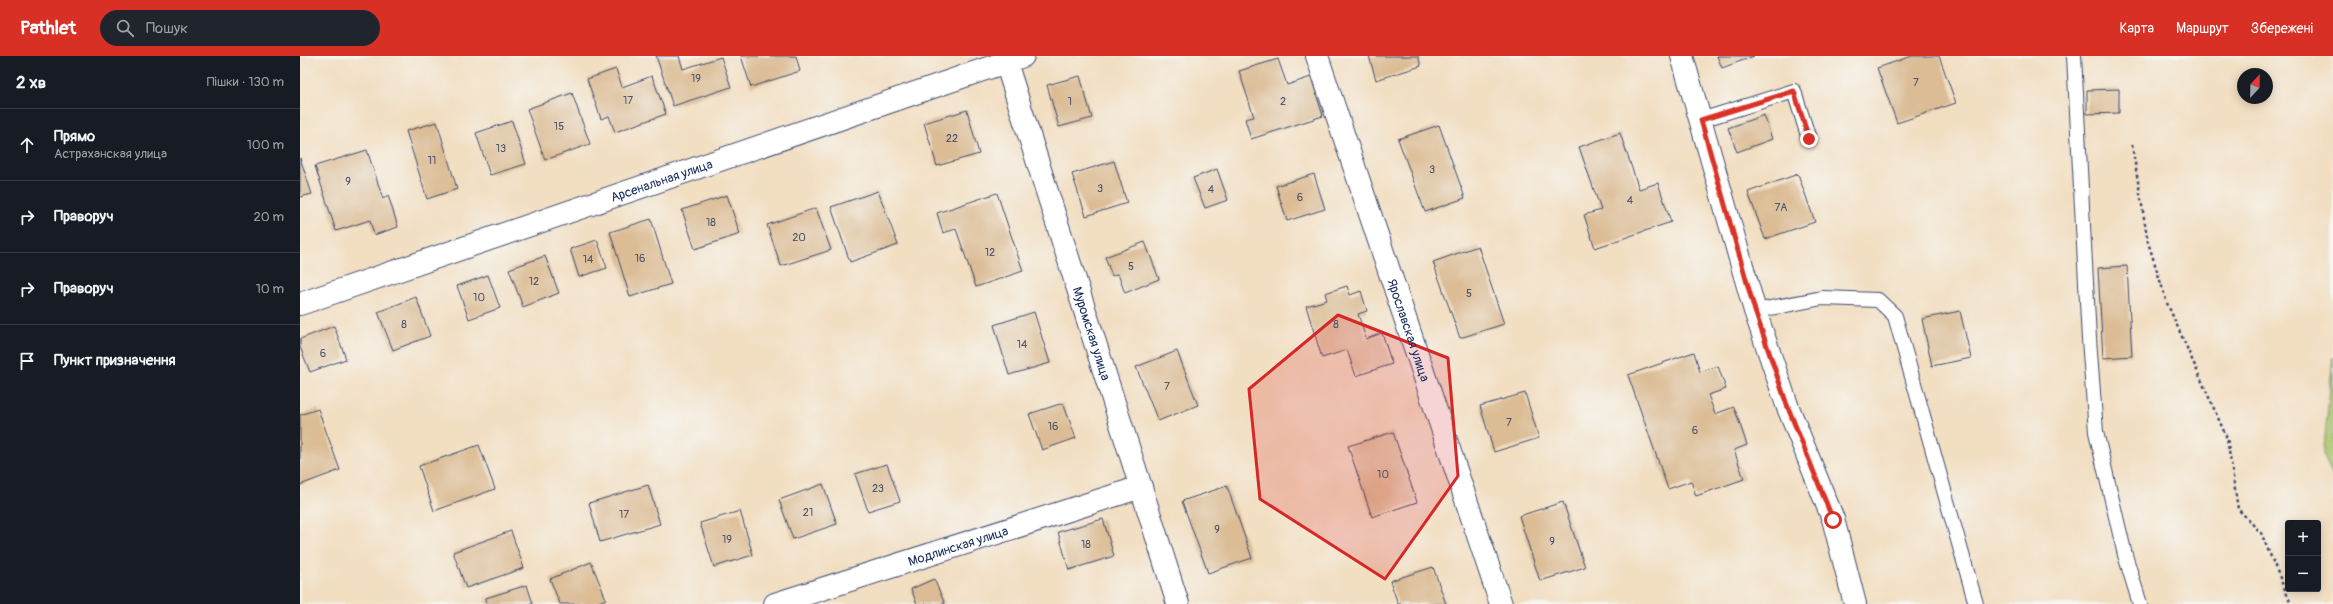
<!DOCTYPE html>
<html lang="uk">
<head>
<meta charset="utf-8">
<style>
	body { margin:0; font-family:Pangolin,sans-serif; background:#20242c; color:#f1f3f6 }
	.controls { position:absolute; right:12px; bottom:12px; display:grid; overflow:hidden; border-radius:4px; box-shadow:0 2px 10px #0003 }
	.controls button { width:36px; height:36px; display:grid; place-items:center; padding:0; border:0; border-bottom:1px solid #363941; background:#171b24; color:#f1f3f6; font:20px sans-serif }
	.compass { position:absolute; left:1937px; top:12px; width:36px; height:36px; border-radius:50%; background:#171b24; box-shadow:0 2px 10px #0003; rotate:22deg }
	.stop { position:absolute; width:12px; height:12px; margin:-9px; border:3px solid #d93025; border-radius:50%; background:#fff }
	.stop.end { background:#d93025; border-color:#fff; box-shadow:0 1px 4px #0008 }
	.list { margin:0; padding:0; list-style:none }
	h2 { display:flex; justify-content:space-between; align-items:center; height:52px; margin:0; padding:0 16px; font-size:17px }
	h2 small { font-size:13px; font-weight:400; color:#9ea1a6 }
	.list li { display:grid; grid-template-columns:26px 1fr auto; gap:12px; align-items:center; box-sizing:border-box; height:72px; padding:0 16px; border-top:1px solid #363941 }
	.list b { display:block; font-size:15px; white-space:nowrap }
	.list p { margin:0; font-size:13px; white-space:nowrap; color:#9ea1a6 }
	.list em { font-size:13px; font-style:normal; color:#9ea1a6 }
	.icon { flex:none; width:22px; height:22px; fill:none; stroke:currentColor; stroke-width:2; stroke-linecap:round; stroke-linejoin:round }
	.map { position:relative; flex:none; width:2033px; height:548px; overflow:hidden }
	header { display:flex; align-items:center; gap:24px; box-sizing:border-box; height:56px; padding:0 20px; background:#d93025; color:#fff }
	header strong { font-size:19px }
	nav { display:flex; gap:22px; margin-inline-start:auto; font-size:14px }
	.search { width:280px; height:36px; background:#20242c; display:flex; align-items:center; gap:10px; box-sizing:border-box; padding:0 14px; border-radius:22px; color:#9ea1a6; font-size:15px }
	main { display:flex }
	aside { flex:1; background:#171b24 }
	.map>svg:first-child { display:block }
	.green { fill:#a7c369; stroke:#617964 }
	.building { fill:#dbbc94 }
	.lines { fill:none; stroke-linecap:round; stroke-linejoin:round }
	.lane-casing { stroke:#3b496d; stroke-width:16 }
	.street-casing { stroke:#3b496d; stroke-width:24 }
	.path { stroke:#3b496d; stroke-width:2.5; stroke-dasharray:3 3; stroke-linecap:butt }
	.lane { stroke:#fff; stroke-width:14 }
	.street { stroke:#fff; stroke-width:22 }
	.route { stroke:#d93025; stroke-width:5 }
	.marked { fill:#d62828; fill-opacity:0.2; stroke:#d62828; stroke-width:3; stroke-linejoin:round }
	.labels { text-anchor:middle; stroke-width:3.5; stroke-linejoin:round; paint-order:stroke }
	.number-label { font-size:11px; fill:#4b526c }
	.street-label { font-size:13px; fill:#1b2f5e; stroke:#f6f6f2 }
</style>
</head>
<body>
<header>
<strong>Pathlet</strong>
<div class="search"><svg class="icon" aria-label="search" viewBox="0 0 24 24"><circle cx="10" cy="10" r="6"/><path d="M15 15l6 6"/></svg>Пошук</div>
<nav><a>Карта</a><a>Маршрут</a><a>Збережені</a></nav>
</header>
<main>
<aside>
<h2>2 хв<small>Пішки · 130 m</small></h2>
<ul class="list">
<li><svg class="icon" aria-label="ahead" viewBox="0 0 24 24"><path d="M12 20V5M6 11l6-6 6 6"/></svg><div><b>Прямо</b><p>Астраханская улица</p></div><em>100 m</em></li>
<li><svg class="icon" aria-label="right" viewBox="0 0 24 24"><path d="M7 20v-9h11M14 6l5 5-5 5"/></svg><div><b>Праворуч</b></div><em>20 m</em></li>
<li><svg class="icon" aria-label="right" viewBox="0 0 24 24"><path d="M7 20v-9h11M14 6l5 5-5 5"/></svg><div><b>Праворуч</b></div><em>10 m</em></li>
<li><svg class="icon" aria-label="arrive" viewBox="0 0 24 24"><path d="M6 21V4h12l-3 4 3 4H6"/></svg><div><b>Пункт призначення</b></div></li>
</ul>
</aside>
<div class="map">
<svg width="2033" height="548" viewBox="0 0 2033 548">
	<rect width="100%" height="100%" fill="#f6f6f2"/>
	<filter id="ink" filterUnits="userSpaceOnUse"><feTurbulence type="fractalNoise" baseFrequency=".025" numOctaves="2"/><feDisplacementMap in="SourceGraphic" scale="8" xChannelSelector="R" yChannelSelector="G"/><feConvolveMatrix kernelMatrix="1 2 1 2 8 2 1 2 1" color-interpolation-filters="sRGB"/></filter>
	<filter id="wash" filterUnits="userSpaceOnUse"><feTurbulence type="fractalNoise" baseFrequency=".012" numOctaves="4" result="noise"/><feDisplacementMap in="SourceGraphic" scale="16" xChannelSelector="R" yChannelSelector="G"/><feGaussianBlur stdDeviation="0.9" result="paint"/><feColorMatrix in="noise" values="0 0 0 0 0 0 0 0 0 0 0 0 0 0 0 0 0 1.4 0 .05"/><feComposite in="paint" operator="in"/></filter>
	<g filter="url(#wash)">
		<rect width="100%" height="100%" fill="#f2dec1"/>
		<path class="green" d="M 2033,301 L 2033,420 L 2023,399 Z"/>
		<g id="blocks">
			<path class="building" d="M 356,0 L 379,0 L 383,13 L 421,1 L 431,31 L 373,50 Z
				M 441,0 L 496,0 L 500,15 L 451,31 Z
				M 1069,0 L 1118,0 L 1121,10 L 1076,24 Z
				M 1417,0 L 1454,0 L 1422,12 Z
				M 1612,0 L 1639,0 L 1656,47 L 1597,67 L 1577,12 Z
				M 978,3 L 987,29 L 1011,21 L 1023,60 L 951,83 L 945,63 L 954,61 L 939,15 Z
				M 316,13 L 322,31 L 352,20 L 366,58 L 315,76 L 309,60 L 301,63 L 287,23 Z
				M 780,20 L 792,62 L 759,71 L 747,29 Z
				M 1819,33 L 1819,57 L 1787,58 L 1787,34 Z
				M 272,37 L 290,88 L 245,104 L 227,53 Z
				M 667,54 L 679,98 L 637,110 L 624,67 Z
				M 1464,59 L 1472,83 L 1437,96 L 1428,72 Z
				M 212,65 L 226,108 L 190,119 L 176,77 Z
				M 137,66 L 157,133 L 127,143 L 106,75 Z
				M 1139,69 L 1165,142 L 1125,156 L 1098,83 Z
				M 1320,77 L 1339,133 L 1358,127 L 1371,166 L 1295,192 L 1284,159 L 1301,154 L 1279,91 Z
				M 67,94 L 83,143 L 88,139 L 98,171 L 74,179 L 70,164 L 36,175 L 15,110 Z
				M 0,102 L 12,138 L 0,141 Z
				M 814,105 L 827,147 L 786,160 L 772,118 Z
				M 917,113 L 928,144 L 905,152 L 893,122 Z
				M 1014,118 L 1025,153 L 987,165 L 976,130 Z
				M 1498,118 L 1515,166 L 1465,183 L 1448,136 Z
				M 578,135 L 598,189 L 550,206 L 531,151 Z
				M 697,137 L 723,215 L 676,231 L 656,173 L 643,177 L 637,157 Z
				M 427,139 L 440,178 L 395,193 L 382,154 Z
				M 516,152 L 531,194 L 481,210 L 467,169 Z
				M 351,163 L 371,228 L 330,241 L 310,176 Z
				M 297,184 L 307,212 L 279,221 L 270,193 Z
				M 845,186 L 859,223 L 825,237 L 818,218 L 812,220 L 805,201 Z
				M 1178,190 L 1204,268 L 1160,282 L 1133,206 Z
				M 245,200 L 259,237 L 223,251 L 209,213 Z
				M 1827,210 L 1832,300 L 1803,302 L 1798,212 Z
				M 188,219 L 200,252 L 169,263 L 157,230 Z
				M 1047,230 L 1050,239 L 1061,235 L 1067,255 L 1058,258 L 1066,283 L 1082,277 L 1092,308 L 1056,320 L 1047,294 L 1022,302 L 1006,250 L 1027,244 L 1025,237 Z
				M 116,241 L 130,280 L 93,294 L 78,256 Z
				M 1660,255 L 1671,302 L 1632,310 L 1622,263 Z
				M 734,256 L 750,307 L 709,319 L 694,269 Z
				M 34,270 L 46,303 L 10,316 L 0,291 L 0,283 Z
				M 877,295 L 898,349 L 858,365 L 836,311 Z
				M 1394,296 L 1400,316 L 1418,310 L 1426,333 L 1408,339 L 1415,358 L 1434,351 L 1447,389 L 1434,394 L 1444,423 L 1396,440 L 1391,425 L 1368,433 L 1328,319 Z
				M 1225,337 L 1239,382 L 1194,396 L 1180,350 Z
				M 763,347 L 776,382 L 742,394 L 729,358 Z
				M 18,353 L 40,414 L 0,429 L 0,359 Z
				M 1093,376 L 1117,446 L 1072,461 L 1048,390 Z
				M 179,389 L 195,433 L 134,455 L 119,410 Z
				M 587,408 L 600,445 L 568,455 L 555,418 Z
				M 523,428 L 537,468 L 493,483 L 479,444 Z
				M 348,429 L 360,468 L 300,486 L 289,447 Z
				M 927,430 L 952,502 L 908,517 L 882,445 Z
				M 1263,446 L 1285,511 L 1240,525 L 1219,460 Z
				M 440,455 L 453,499 L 414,511 L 400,467 Z
				M 803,463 L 814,500 L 769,514 L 758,476 Z
				M 211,475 L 224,512 L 166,532 L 153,496 Z
				M 291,506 L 306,543 L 294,548 L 260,548 L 250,523 Z
				M 1133,511 L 1146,548 L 1098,548 L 1090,525 Z
				M 634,523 L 645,548 L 617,548 L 611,533 Z
				M 227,529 L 233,548 L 187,548 L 186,542 Z"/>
		</g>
	</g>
	<g filter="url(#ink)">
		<use href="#blocks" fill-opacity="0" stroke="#3b496d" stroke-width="1"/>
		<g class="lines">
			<g class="lane-casing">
				<path id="lane" d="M 1774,0 L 1789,283 L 1796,376 L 1825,499 L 1840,548
					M 1401,64 L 1494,35 L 1509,83
					M 1455,255 L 1522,242 L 1578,244 L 1595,260 L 1676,548"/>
			</g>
			<g class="street-casing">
				<g id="street">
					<path id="s1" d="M 704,0 L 878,548"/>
					<path id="s2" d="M 1017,0 L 1201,548"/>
					<path d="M 1382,0 L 1455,255 L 1487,349 L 1533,463 L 1555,548"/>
					<path id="s3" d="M 0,248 L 723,0"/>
					<path id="s4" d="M 475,548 L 841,431"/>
				</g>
			</g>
			<path class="path" d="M 1832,89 L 1848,186 L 1867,247 L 1927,382 L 1938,453 L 1961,477 L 1991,548"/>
			<use href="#lane" class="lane"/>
			<use href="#street" class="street"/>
		</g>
	</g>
	<g class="lines" filter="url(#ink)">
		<path class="route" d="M 1509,83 L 1494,35 L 1401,64 L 1455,255 L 1487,349 L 1533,464"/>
	</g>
	<path class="marked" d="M 1038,259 L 1148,302 L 1158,420 L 1085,523 L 960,443 L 949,333 Z"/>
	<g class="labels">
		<g class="number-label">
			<text x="396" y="26">19</text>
			<text x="1616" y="30">7</text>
			<text x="328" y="48">17</text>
			<text x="770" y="49">1</text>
			<text x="983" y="49">2</text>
			<text x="259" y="74">15</text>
			<text x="652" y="86">22</text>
			<text x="201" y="96">13</text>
			<text x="132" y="108">11</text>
			<text x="1132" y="117">3</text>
			<text x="48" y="129">9</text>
			<text x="800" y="136">3</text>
			<text x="911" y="137">4</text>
			<text x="1000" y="145">6</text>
			<text x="1330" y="148">4</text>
			<text x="1481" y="155">7А</text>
			<text x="411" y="170">18</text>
			<text x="499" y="185">20</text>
			<text x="690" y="200">12</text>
			<text x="340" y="206">16</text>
			<text x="288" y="207">14</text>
			<text x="831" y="214">5</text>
			<text x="234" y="229">12</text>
			<text x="1169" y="241">5</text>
			<text x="179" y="245">10</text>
			<text x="104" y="272">8</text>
			<text x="1036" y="272">8</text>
			<text x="722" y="292">14</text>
			<text x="23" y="301">6</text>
			<text x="867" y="334">7</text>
			<text x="1209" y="370">7</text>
			<text x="753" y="374">16</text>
			<text x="1395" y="378">6</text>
			<text x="1083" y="422">10</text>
			<text x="578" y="436">23</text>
			<text x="508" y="460">21</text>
			<text x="324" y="462">17</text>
			<text x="917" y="477">9</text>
			<text x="427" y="487">19</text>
			<text x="1252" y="489">9</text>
			<text x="786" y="492">18</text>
		</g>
		<g class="street-label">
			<text dy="5" stroke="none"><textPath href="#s3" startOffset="382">Арсенальная улица</textPath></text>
			<text dy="5" stroke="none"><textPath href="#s2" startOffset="289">Ярославская улица</textPath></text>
			<text dy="5" stroke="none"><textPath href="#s1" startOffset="291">Муромская улица</textPath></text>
			<text dy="5" stroke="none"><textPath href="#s4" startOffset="192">Модлинская улица</textPath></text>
		</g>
	</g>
</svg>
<div class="controls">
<button>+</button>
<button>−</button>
</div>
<svg class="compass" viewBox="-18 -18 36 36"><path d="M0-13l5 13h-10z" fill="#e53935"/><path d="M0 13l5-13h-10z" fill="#9ea1a6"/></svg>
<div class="stop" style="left:1533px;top:464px"></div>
<div class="stop end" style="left:1509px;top:83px"></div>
</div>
</main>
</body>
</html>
